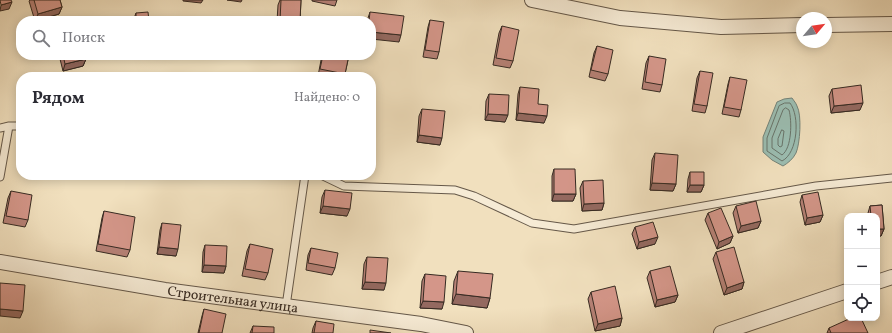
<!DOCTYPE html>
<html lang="ru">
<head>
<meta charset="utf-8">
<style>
	body { margin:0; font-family:Vollkorn,serif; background:#f7f7f7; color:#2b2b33 }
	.controls { position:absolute; right:12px; bottom:12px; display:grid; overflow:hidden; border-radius:8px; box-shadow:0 2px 10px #0003 }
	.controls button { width:36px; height:36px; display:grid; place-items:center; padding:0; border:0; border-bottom:1px solid #e1e1e2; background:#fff; color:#2b2b33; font:20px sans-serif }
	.compass { position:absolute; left:796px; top:12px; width:36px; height:36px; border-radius:50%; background:#fff; box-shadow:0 2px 10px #0003; rotate:61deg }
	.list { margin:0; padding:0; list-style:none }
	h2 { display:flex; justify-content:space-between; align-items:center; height:52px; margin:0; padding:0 16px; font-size:17px }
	h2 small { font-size:13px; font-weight:400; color:#7c7c81 }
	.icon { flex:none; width:22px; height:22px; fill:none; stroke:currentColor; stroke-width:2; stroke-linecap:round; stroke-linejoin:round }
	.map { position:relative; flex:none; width:892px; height:333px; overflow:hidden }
	.search { position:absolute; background:#fff; box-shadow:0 2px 10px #0003; left:16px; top:16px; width:360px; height:44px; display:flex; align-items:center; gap:10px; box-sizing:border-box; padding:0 14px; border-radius:16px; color:#7c7c81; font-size:15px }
	.panel { position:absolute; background:#fff; box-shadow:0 2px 10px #0003; left:16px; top:72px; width:360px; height:108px; border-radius:16px }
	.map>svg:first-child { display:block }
	.water { fill:#9bbdb1; stroke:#738278 }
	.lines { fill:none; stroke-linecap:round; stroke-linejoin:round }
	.shore { stroke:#68746a; stroke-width:1 }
	.lane-casing { stroke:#655849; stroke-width:9 }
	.street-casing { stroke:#655849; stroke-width:16 }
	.lane { stroke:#f6ebd5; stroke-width:7 }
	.street { stroke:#f6ebd5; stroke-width:14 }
	.wall { fill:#b68176; stroke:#362a22 }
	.shaded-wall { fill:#946960; stroke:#362a22 }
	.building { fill:#d49689; stroke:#362a22 }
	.labels { text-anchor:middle; stroke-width:3; stroke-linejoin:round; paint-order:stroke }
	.street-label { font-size:14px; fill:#362a22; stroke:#f6ebd5 }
</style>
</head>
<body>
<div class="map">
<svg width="892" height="333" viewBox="0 0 892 333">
	<rect width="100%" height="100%" fill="#f1e0be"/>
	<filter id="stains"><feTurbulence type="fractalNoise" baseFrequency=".005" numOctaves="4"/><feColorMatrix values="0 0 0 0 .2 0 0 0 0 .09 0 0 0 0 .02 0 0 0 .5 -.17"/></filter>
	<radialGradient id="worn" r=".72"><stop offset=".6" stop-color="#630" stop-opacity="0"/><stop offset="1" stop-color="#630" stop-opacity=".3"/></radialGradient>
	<path class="water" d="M 792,98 C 794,101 796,103 797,106 C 802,115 800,144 796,153 C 793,159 788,163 783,166 L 772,160 L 763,152 L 763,137 L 777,102 L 784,99 Z"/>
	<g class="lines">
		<path class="shore" d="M 785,103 L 790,103 C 800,116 798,153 782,161 L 767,151 L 767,138 L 779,106 Z
			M 786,108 L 789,110 C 792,121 792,148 782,155 L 772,148 L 772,138 L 783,110 Z
			M 782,130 L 784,131 L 782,146 L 780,147 L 778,145 L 778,139 Z"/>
		<g class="lane-casing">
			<path id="lane" d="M 0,128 L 9,126 L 21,126
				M 321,175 L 344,186 L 455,190 L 474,196 L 532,223 L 574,229 L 816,186 L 892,178
				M 0,177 L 9,126
				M 286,306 L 305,175"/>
		</g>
		<g class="street-casing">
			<g id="street">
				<path d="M 532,0 L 620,18 L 721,27 L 802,25"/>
				<path d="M 826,25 L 892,24"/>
				<path id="s1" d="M 0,262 L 165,290 L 421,324 L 466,333"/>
				<path d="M 877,282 L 892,277"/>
				<path d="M 721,333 L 847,291"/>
			</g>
		</g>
		<use href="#lane" class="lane"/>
		<use href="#street" class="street"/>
	</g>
	<path class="wall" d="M 30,0 L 60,0 L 62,7 L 59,14 L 35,21 L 29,1 Z
		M 227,0 L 242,0 L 241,2 Z
		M 280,0 L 301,0 L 300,21 L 277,21 L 278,5 Z
		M 312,0 L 337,0 L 335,6 L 312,1 Z
		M 370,12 L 399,42 L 371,21 L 367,21 Z
		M 136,13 L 149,21 L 133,21 Z
		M 430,20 L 439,52 L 437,59 L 423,57 L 428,27 Z
		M 502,26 L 513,61 L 510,68 L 493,65 L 499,33 Z
		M 597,46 L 608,74 L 605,81 L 589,77 L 594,53 Z
		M 59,55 L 85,55 L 86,59 L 83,66 L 63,71 Z
		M 322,55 L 349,55 L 345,74 L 344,77 L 324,77 L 318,76 Z
		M 649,56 L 662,85 L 660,92 L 642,89 L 646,63 Z
		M 700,71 L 707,106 L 705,113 L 692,111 L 697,78 Z
		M 730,77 L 741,110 L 739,117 L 722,114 L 728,84 Z
		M 520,87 L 538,104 L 544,123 L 516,120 L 518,94 Z
		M 832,89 L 860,110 L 831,113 L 829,96 Z
		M 489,94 L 505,122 L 485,120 L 486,101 Z
		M 422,109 L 440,145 L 417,142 L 419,116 Z
		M 655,153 L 676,184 L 673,191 L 650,190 L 652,160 Z
		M 554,169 L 576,194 L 573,201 L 552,201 L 552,176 Z
		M 690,172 L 704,185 L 701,192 L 687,192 L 688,179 Z
		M 583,181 L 604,203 L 602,210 L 582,211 L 580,188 Z
		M 325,190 L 347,216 L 320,213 L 322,197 Z
		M 11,191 L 28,220 L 25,227 L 3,223 L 8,198 Z
		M 802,195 L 823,215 L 820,222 L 805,225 L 800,202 Z
		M 882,205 L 884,229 L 881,236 L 877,236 L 877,216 L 868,216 L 868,213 L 870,206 Z
		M 736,206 L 761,221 L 758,228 L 738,233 L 733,213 Z
		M 104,211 L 130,250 L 127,257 L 96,251 L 102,218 Z
		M 708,213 L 733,236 L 730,243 L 717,249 L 705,220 Z
		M 162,223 L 176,256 L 157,254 L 160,230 Z
		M 635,227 L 655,244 L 637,249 L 632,234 Z
		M 250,244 L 268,273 L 265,280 L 242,276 L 247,251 Z
		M 205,245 L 226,266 L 224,273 L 202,272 L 203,252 Z
		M 311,248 L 335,268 L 332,275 L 306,270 L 308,255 Z
		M 716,252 L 744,282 L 742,289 L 724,295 L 713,259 Z
		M 367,257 L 384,290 L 362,289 L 364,264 Z
		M 458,271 L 490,298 L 487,308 L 452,304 L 454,281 Z
		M 650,271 L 678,295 L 675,302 L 655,307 L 647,278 Z
		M 425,274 L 442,309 L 420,308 L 422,281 Z
		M 591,292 L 622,318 L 620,326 L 595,331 L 588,299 Z
		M 204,309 L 222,333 L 198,333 L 202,316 Z
		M 316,321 L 333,333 L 312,333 L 313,328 Z
		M 253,326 L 274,333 L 250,333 Z
		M 829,328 L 868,333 L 827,333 Z"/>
	<path class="shaded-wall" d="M 183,0 L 203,0 L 201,3 L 183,1 Z
		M 12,2 L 9,9 L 0,11 L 1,5 Z
		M 62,7 L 59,14 L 35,21 L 38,14 Z
		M 371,32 L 401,35 L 399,42 L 371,39 Z
		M 86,59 L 83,66 L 63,71 L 65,64 Z
		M 863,103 L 860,110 L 831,113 L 834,106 Z
		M 518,113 L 547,116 L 544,123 L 516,120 Z
		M 488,114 L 508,115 L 505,122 L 485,120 Z
		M 419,135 L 442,138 L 440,145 L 417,142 Z
		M 652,183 L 676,184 L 673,191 L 650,190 Z
		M 690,185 L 704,185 L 701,192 L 687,192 Z
		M 554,194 L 576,194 L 573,201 L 552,201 Z
		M 604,203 L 602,210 L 582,211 L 584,204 Z
		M 323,206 L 350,209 L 347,216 L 320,213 Z
		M 823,215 L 820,222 L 805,225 L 807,218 Z
		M 761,221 L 758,228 L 738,233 L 741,226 Z
		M 877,229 L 884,229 L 881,236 L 877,236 Z
		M 733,236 L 730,243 L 717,249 L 719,242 Z
		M 658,237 L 655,244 L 637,249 L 639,242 Z
		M 159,247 L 178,249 L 176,256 L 157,254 Z
		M 204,265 L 226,266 L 224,273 L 202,272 Z
		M 365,282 L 386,283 L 384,290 L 362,289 Z
		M 744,282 L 742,289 L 724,295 L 727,288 Z
		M 456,294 L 490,298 L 487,308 L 452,304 Z
		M 678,295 L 675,302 L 655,307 L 657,300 Z
		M 423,301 L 444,302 L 442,309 L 420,308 Z
		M 0,309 L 23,311 L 20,318 L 0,316 Z
		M 622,318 L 620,326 L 595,331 L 598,324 Z"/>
	<path class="building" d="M 0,0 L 11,0 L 12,2 L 1,5 Z
		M 34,0 L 60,0 L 62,7 L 38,14 Z
		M 281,0 L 301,0 L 300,21 L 280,21 Z
		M 148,12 L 149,21 L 136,21 L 136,13 Z
		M 370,12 L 404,16 L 401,35 L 371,32 L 371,21 L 369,21 Z
		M 430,20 L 444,22 L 439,52 L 425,50 Z
		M 502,26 L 519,30 L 513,61 L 496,58 Z
		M 597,46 L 613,50 L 608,74 L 591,70 Z
		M 63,55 L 85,55 L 86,59 L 65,64 Z
		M 323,55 L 349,55 L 345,74 L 320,69 Z
		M 649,56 L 666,59 L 662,85 L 645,82 Z
		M 700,71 L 713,73 L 707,106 L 694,104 Z
		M 730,77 L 747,80 L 741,110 L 724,107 Z
		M 861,85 L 863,103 L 834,106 L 832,89 Z
		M 520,87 L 539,89 L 538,104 L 548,105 L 547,116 L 518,113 Z
		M 489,94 L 509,95 L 508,115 L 488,114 Z
		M 422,109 L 445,111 L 442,138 L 419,135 Z
		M 655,153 L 678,155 L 676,184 L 652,183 Z
		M 554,169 L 575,169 L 576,194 L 554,194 Z
		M 690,172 L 704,172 L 704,185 L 690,185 Z
		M 603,180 L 604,203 L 584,204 L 583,181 Z
		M 325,190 L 352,193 L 350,209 L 323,206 Z
		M 11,191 L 32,195 L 28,220 L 6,216 Z
		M 818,192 L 823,215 L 807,218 L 802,195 Z
		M 756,201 L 761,221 L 741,226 L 736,206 Z
		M 882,205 L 884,229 L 877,229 L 877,216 L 871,216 L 870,206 Z
		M 721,208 L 733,236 L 719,242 L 708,213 Z
		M 104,211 L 135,217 L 130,250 L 98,244 Z
		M 653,222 L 658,237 L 639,242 L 635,227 Z
		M 162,223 L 181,225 L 178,249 L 159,247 Z
		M 250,244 L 273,249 L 268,273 L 245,269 Z
		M 205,245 L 227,246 L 226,266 L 204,265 Z
		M 734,247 L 744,282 L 727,288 L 716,252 Z
		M 311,248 L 338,253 L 335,268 L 308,263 Z
		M 367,257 L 388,258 L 386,283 L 365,282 Z
		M 670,266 L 678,295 L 657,300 L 650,271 Z
		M 458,271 L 493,274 L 490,298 L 456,294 Z
		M 425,274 L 446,276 L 444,302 L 423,301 Z
		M 0,283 L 25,285 L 23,311 L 0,309 Z
		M 615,286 L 622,318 L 598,324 L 591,292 Z
		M 204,309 L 226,314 L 222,333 L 199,333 Z
		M 851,318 L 861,318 L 868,333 L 831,333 L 829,328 Z
		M 316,321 L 334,324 L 333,333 L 314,333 Z
		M 253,326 L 274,327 L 274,333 L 252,333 Z
		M 370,330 L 391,333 L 370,333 Z"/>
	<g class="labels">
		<g class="street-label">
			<text dy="5" stroke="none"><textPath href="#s1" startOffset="236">Строительная улица</textPath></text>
		</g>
	</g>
	<rect width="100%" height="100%" filter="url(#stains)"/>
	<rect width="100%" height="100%" fill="url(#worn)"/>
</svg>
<div class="controls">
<button>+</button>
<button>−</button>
<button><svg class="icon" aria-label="locate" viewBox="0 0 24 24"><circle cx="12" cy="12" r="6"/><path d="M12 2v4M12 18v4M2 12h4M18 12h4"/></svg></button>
</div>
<svg class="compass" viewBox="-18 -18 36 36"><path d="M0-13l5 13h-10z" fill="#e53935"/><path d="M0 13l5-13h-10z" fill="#7c7c81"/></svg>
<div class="search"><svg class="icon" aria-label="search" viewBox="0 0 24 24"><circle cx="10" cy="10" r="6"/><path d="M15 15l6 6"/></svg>Поиск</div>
<section class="panel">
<h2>Рядом<small>Найдено: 0</small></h2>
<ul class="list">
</ul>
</section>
</div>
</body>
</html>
